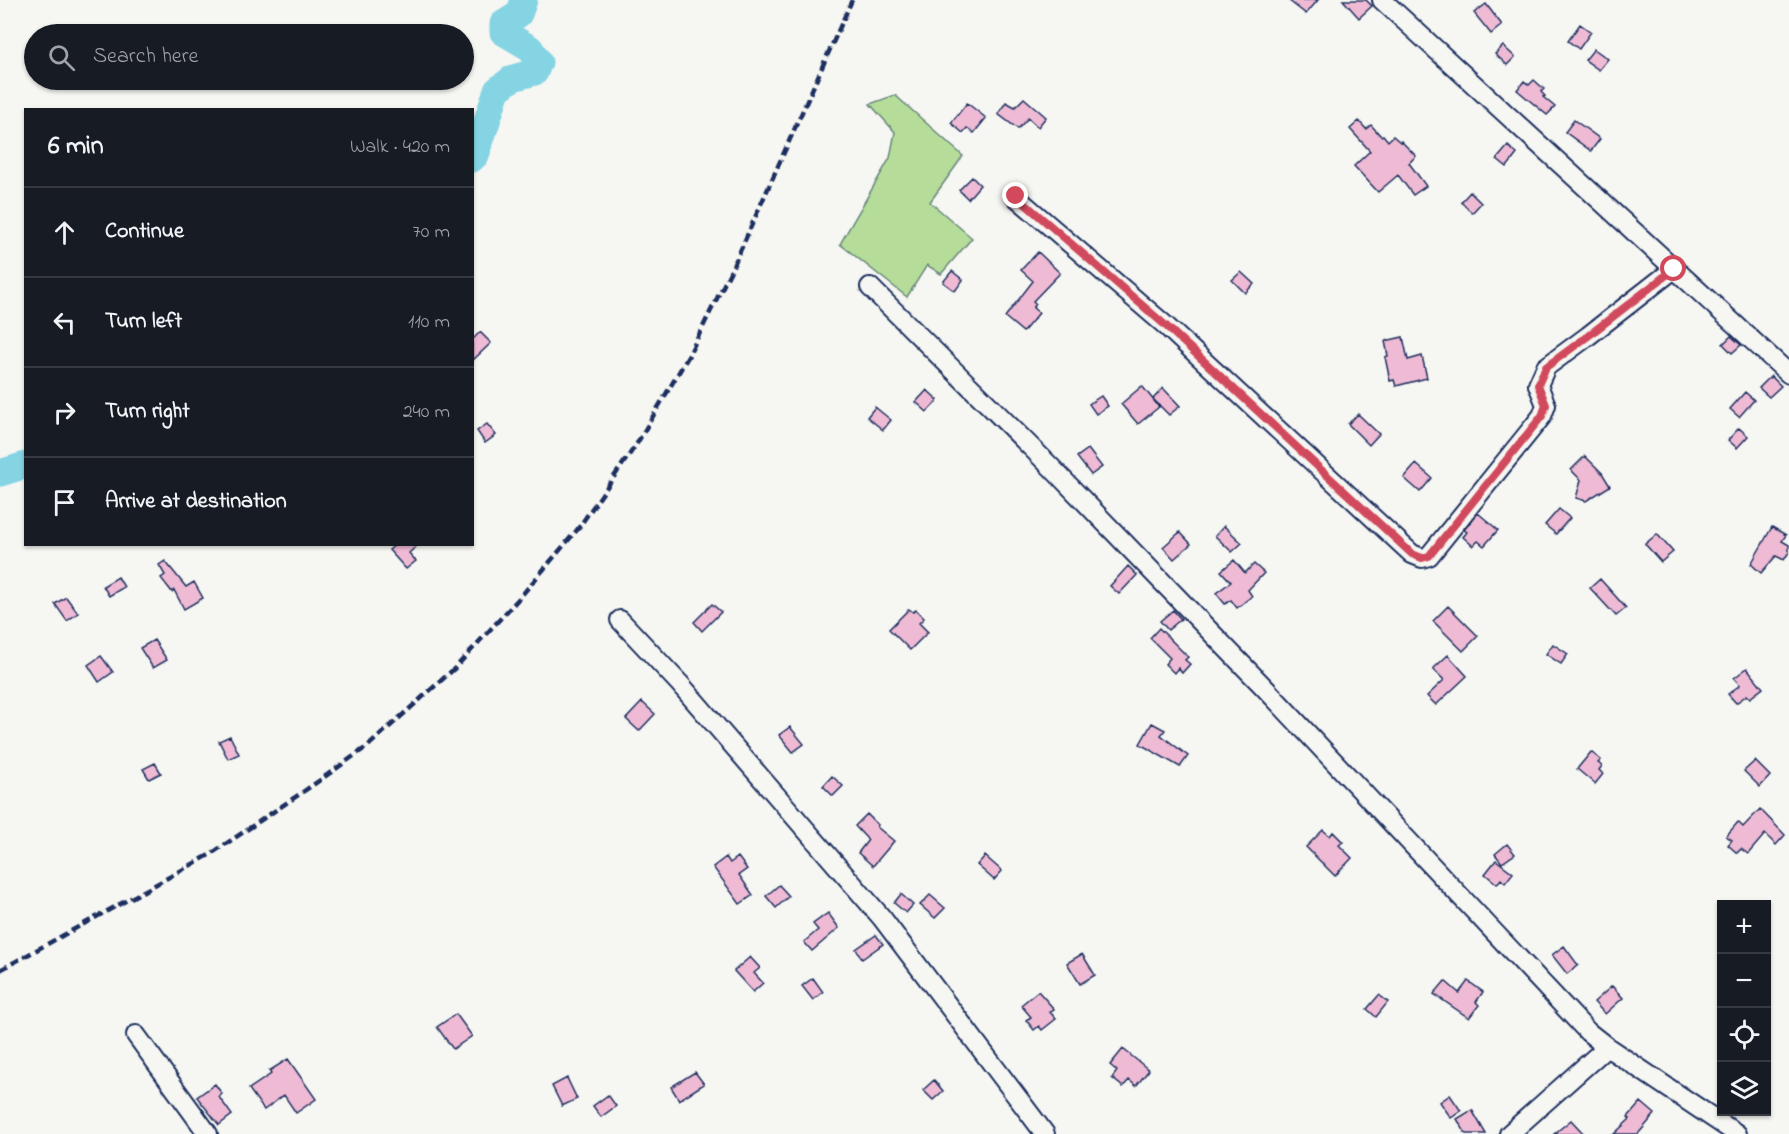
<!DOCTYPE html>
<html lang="en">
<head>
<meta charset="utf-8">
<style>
	body { margin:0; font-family:"Indie Flower",sans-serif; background:#242831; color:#f1f3f6 }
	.controls { position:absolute; right:18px; bottom:18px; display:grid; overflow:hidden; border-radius:0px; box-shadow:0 2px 4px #0004 }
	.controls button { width:54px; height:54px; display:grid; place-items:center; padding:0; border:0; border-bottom:2px solid #363941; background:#171b24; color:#f1f3f6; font:30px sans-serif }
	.stop { position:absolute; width:18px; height:18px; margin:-14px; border:4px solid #d1495b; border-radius:50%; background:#fff }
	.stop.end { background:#d1495b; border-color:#fff; box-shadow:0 2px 6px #0008 }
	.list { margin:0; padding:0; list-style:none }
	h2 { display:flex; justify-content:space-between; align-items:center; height:78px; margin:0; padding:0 24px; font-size:26px }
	h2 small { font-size:20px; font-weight:400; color:#9ea1a6 }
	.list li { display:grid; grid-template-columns:39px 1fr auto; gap:18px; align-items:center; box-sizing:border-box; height:90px; padding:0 24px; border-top:2px solid #363941 }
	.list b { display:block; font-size:22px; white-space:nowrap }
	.list em { font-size:20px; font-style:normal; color:#9ea1a6 }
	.icon { flex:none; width:33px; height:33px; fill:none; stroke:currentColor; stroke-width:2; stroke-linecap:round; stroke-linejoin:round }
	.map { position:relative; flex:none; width:1789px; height:1134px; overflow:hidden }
	.search { position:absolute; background:#171b24; box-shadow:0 2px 4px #0004; left:24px; top:24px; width:450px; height:66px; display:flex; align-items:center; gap:15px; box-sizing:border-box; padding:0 21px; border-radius:33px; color:#9ea1a6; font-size:22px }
	.panel { position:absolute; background:#171b24; box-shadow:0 2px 4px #0004; left:24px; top:108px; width:450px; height:438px; border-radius:0px }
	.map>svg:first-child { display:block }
	.green { fill:#b5dd99; stroke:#68867c; stroke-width:1.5 }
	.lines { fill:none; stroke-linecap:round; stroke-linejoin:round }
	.river { stroke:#85d4e3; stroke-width:27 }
	.building { fill:#efbad4; stroke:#1b2f5e; stroke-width:1.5 }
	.street-casing { stroke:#1b2f5e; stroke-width:22 }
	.street { stroke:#f6f6f2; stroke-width:18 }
	.rail { stroke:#1b2f5e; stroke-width:4.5; stroke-dasharray:9 4.5; stroke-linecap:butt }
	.route { stroke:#d1495b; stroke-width:8 }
</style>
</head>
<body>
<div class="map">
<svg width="1789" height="1134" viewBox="0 0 1789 1134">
	<rect width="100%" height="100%" fill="#f6f6f2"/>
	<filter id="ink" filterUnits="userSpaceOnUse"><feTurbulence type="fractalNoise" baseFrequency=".0167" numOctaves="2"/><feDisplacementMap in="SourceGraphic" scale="12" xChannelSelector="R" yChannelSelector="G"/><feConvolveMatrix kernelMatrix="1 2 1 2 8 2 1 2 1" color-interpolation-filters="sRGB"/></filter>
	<g filter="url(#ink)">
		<path class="green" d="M 895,95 L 963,156 L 930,202 L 972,238 L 941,274 L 927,265 L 907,297 L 840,244 L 890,158 L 895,132 L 870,104 Z"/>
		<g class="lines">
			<path class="river" d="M 472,159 L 476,155 L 497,90 L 513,78 L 535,72 L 539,62 L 530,48 L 503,32 L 503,24 L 519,14 L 524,0
				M 0,473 L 26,465"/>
		</g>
		<path class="building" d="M 1288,0 L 1318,0 L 1306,14 Z
			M 1343,0 L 1366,0 L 1372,6 L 1359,18 Z
			M 1486,4 L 1502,25 L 1491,34 L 1474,13 Z
			M 1580,24 L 1591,32 L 1579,49 L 1568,41 Z
			M 1503,46 L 1515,57 L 1507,65 L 1495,54 Z
			M 1594,49 L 1608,59 L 1599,70 L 1585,60 Z
			M 1534,80 L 1544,89 L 1541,92 L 1545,96 L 1543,97 L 1555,107 L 1547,115 L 1517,90 L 1524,81 L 1529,85 Z
			M 1024,98 L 1046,117 L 1038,127 L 1028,118 L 1018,129 L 998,114 L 1006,102 L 1015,107 Z
			M 967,103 L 986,118 L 974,133 L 967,128 L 963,133 L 951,123 Z
			M 1574,120 L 1600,139 L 1591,151 L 1565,132 Z
			M 1359,121 L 1366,129 L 1371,125 L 1381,136 L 1383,135 L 1388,141 L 1393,136 L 1400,142 L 1401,141 L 1416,156 L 1409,163 L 1426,186 L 1413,195 L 1398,175 L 1378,192 L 1354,166 L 1370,151 L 1350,129 Z
			M 1508,146 L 1517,154 L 1507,167 L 1497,159 Z
			M 972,177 L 980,185 L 968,199 L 959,190 Z
			M 1470,192 L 1481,203 L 1472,213 L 1461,202 Z
			M 1038,252 L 1060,273 L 1033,301 L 1036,304 L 1033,308 L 1039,313 L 1023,332 L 1005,317 L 1033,281 L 1021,270 Z
			M 952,271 L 963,280 L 955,291 L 943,282 Z
			M 1241,272 L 1254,284 L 1245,293 L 1232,280 Z
			M 480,332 L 491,343 L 472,361 L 472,340 Z
			M 1731,336 L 1741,345 L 1732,353 L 1723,344 Z
			M 1403,337 L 1408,360 L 1422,356 L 1427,378 L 1396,386 L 1394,380 L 1390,381 L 1385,357 L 1388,356 L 1385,341 Z
			M 1771,376 L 1781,386 L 1769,397 L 1759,388 Z
			M 1142,386 L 1159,407 L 1138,424 L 1121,404 Z
			M 1163,388 L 1180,406 L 1169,415 L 1153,399 Z
			M 927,390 L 938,400 L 927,412 L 916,402 Z
			M 1745,392 L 1754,400 L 1739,417 L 1730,409 Z
			M 1101,396 L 1108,406 L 1096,414 L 1089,404 Z
			M 875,407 L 891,420 L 883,430 L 867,417 Z
			M 1358,414 L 1379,434 L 1369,445 L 1348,424 Z
			M 487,424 L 496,435 L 485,443 L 477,431 Z
			M 1739,428 L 1748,436 L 1737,448 L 1728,440 Z
			M 1088,449 L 1102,467 L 1091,475 L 1077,457 Z
			M 1585,456 L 1602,473 L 1610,486 L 1586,501 L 1576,498 L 1581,480 L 1571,470 Z
			M 1416,464 L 1432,478 L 1420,492 L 1404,478 Z
			M 1559,509 L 1570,518 L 1556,534 L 1545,525 Z
			M 1478,513 L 1498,530 L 1484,546 L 1478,541 L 1473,546 L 1463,537 L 1467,532 L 1464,530 Z
			M 1224,526 L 1242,543 L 1232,552 L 1215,536 Z
			M 1772,527 L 1786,535 L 1782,541 L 1789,545 L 1789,552 L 1784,560 L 1776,556 L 1761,573 L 1751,564 Z
			M 1180,532 L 1191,544 L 1174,559 L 1163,547 Z
			M 1657,534 L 1673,552 L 1661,562 L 1645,544 Z
			M 396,544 L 419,544 L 409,553 L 416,561 L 406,569 L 389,550 Z
			M 1234,560 L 1245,573 L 1254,564 L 1264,573 L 1248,590 L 1252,596 L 1237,608 L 1231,600 L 1225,604 L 1216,593 L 1231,582 L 1221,571 Z
			M 165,561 L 186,587 L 194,582 L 203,598 L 184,609 L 174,590 L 172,592 L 161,578 L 165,575 L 159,565 Z
			M 1128,566 L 1137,575 L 1119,594 L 1110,586 Z
			M 118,577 L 124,587 L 109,596 L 103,586 Z
			M 1600,579 L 1626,608 L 1616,616 L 1590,588 Z
			M 66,597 L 78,613 L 67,621 L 55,604 Z
			M 712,604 L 721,612 L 702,631 L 694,622 Z
			M 1448,606 L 1478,636 L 1463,651 L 1433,621 Z
			M 909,609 L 913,612 L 916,610 L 924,618 L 919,623 L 928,632 L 910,650 L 889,629 Z
			M 1173,610 L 1181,619 L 1168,630 L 1160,621 Z
			M 1159,628 L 1188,657 L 1185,660 L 1190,664 L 1182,673 L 1178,668 L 1174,673 L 1165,664 L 1170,658 L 1150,638 Z
			M 154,640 L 167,660 L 153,668 L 140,648 Z
			M 1553,644 L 1568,654 L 1561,664 L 1546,654 Z
			M 1448,655 L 1467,676 L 1436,705 L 1427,696 L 1444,680 L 1433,669 Z
			M 101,656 L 113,672 L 99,682 L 88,665 Z
			M 1747,668 L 1763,688 L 1750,698 L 1747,695 L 1736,703 L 1728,694 L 1740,685 L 1734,678 Z
			M 642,702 L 655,714 L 639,731 L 626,719 Z
			M 1152,723 L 1165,730 L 1161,735 L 1188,756 L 1180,767 L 1140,744 Z
			M 790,727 L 804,744 L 793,752 L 779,735 Z
			M 230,736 L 239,754 L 228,759 L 219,741 Z
			M 1591,752 L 1601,760 L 1598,763 L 1602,766 L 1599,770 L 1603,774 L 1595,784 L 1577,769 Z
			M 1755,761 L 1770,776 L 1760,787 L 1744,771 Z
			M 155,763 L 161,773 L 149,779 L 143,769 Z
			M 832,776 L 843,786 L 833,796 L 823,786 Z
			M 1760,809 L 1785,835 L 1776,845 L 1765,834 L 1748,854 L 1741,849 L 1737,853 L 1728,845 L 1732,840 L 1726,836 L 1738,822 L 1743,827 Z
			M 867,814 L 878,825 L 877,827 L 894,841 L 873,866 L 858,853 L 868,840 L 855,826 Z
			M 1323,830 L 1330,836 L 1333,832 L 1343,842 L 1339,845 L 1352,858 L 1335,876 L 1306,847 Z
			M 1507,844 L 1515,854 L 1502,863 L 1495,854 Z
			M 985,856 L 1002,871 L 994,880 L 977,865 Z
			M 726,857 L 730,863 L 738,857 L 747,869 L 739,875 L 753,895 L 740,904 L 713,867 Z
			M 1496,860 L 1513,873 L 1505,883 L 1501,879 L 1497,884 L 1485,874 Z
			M 779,885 L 789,896 L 776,908 L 766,896 Z
			M 901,894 L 913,905 L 906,913 L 894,903 Z
			M 930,895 L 945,908 L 935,918 L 920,905 Z
			M 828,913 L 839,928 L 812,951 L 804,942 L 818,930 L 813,924 Z
			M 876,935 L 883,944 L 862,959 L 856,949 Z
			M 1564,946 L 1578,965 L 1567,974 L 1552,955 Z
			M 1082,954 L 1095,975 L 1080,984 L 1067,963 Z
			M 750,957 L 760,968 L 754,973 L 763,983 L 753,992 L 734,971 Z
			M 813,978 L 823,992 L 813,1000 L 802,986 Z
			M 1445,981 L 1459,993 L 1468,981 L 1483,992 L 1476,1002 L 1479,1005 L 1469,1018 L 1434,994 Z
			M 1612,986 L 1623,998 L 1605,1014 L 1594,1002 Z
			M 1038,991 L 1054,1009 L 1050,1012 L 1056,1019 L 1042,1030 L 1039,1026 L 1034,1030 L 1026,1020 L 1031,1017 L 1021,1005 Z
			M 1379,995 L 1388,1002 L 1376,1017 L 1367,1009 Z
			M 456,1014 L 472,1036 L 453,1049 L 437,1027 Z
			M 1123,1049 L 1149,1070 L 1136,1086 L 1129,1080 L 1123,1087 L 1112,1078 L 1117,1071 L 1110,1065 Z
			M 288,1059 L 316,1099 L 296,1113 L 284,1095 L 264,1110 L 249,1089 L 271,1074 L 269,1071 Z
			M 695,1072 L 704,1084 L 679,1100 L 671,1087 Z
			M 567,1078 L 577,1099 L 562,1106 L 552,1086 Z
			M 934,1080 L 943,1091 L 933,1100 L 923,1090 Z
			M 215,1084 L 222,1094 L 219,1097 L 232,1115 L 219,1125 L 197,1097 Z
			M 608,1095 L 616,1106 L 601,1117 L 593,1106 Z
			M 1450,1095 L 1461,1111 L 1451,1118 L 1440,1102 Z
			M 1641,1102 L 1655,1114 L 1638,1134 L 1614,1134 L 1630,1119 L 1628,1117 Z
			M 1472,1110 L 1486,1134 L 1466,1134 L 1457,1119 Z
			M 1571,1120 L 1584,1134 L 1554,1134 Z"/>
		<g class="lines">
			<g class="street-casing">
				<path id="street" d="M 1382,0 L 1789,374
					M 1016,197 L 1165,325 L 1412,554 L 1422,558 L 1429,556 L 1542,416 L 1546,405 L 1538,385 L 1546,367 L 1588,336 L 1674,269
					M 870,287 L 1051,467 L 1263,686 L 1588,1032 L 1607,1047 L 1737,1134
					M 620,620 L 680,684 L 882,918 L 1045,1134
					M 136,1035 L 208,1134
					M 1509,1134 L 1607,1047"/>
			</g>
			<use href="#street" class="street"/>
			<path class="rail" d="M 0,970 L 211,854 L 313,785 L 368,746 L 455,668 L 521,596 L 577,530 L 636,445 L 689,355 L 737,258 L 852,0"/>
		</g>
	</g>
	<g class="lines" filter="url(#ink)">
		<path class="route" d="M 1016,196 L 1165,325 L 1412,554 L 1422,558 L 1429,556 L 1542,416 L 1546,405 L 1538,385 L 1546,367 L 1588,336 L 1674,269"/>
	</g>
</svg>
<div class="controls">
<button>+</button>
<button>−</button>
<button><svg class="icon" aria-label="locate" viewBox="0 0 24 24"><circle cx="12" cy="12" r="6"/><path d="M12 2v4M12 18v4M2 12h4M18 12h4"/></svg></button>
<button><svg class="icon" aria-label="layers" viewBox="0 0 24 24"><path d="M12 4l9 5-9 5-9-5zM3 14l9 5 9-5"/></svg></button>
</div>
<div class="stop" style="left:1674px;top:269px"></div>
<div class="stop end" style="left:1016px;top:196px"></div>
<div class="search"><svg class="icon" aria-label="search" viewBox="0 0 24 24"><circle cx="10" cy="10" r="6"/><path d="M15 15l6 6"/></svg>Search here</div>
<section class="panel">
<h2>6 min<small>Walk · 420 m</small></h2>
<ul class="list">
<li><svg class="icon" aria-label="ahead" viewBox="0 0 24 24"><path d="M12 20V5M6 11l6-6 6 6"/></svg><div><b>Continue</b></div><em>70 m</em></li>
<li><svg class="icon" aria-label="left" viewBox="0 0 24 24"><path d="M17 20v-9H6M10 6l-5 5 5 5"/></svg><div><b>Turn left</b></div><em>110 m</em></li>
<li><svg class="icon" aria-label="right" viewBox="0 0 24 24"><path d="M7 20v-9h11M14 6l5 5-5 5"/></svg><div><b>Turn right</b></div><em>240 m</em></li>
<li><svg class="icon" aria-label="arrive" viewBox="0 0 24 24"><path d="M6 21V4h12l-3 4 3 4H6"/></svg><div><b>Arrive at destination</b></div></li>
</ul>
</section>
</div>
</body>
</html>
